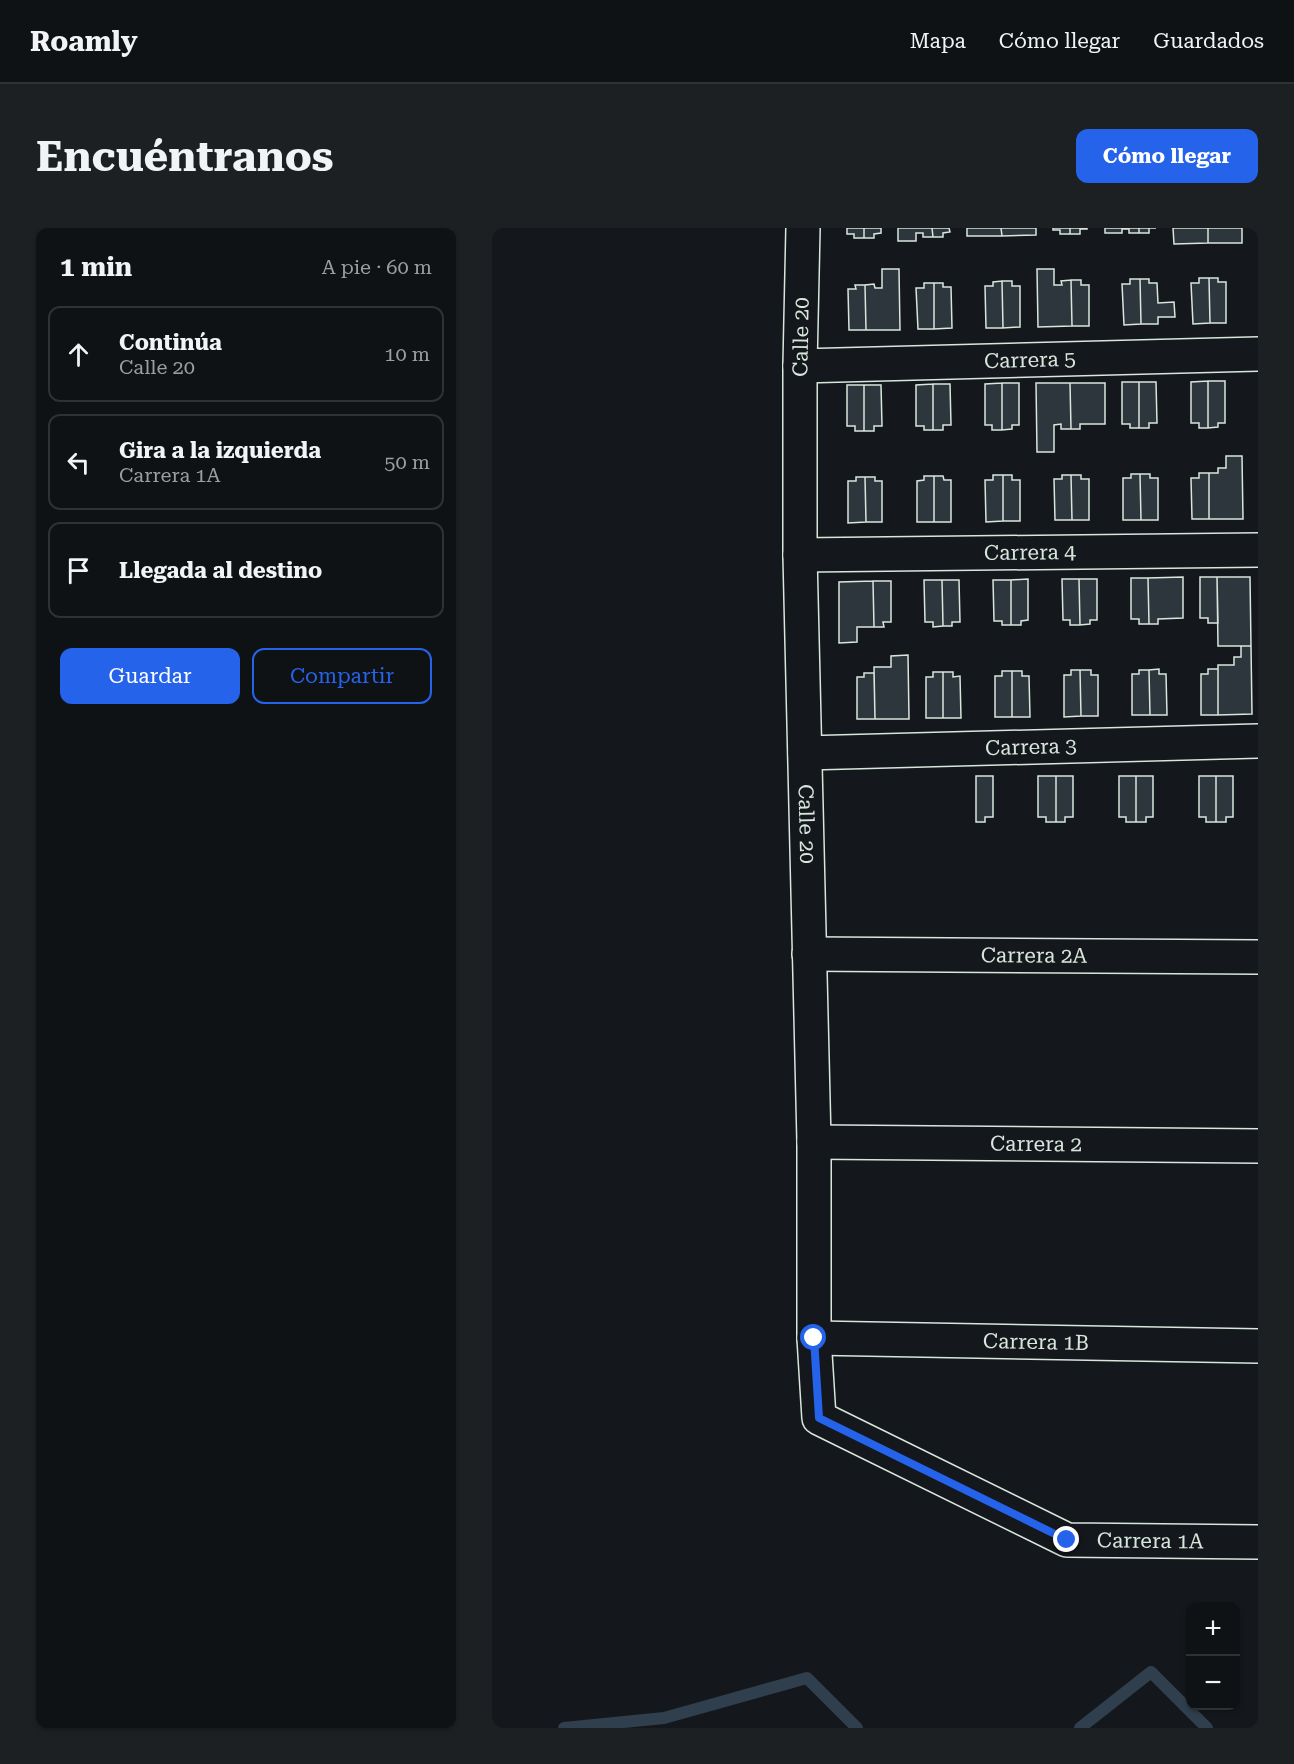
<!DOCTYPE html>
<html lang="es">
<head>
<meta charset="utf-8">
<style>
	body { margin:0; font-family:"Roboto Serif",serif; background:#1d2022; color:#f1f3f6 }
	.controls { position:absolute; right:18px; bottom:18px; display:grid; overflow:hidden; border-radius:12px; box-shadow:0 2px 4px #0004 }
	.controls button { width:54px; height:54px; display:grid; place-items:center; padding:0; border:0; border-bottom:2px solid #2f3234; background:#0f1215; color:#f1f3f6; font:30px sans-serif }
	.stop { position:absolute; width:18px; height:18px; margin:-14px; border:4px solid #2563eb; border-radius:50%; background:#fff }
	.stop.end { background:#2563eb; border-color:#fff; box-shadow:0 2px 6px #0008 }
	.list { margin:0; padding:0; list-style:none }
	h2 { display:flex; justify-content:space-between; align-items:center; height:78px; margin:0; padding:0 24px; font-size:26px }
	h2 small { font-size:20px; font-weight:400; color:#9b9ea0 }
	.list li { display:grid; grid-template-columns:39px 1fr auto; gap:18px; align-items:center; box-sizing:border-box; height:96px; margin:0 12px 12px; padding:0 12px; border:2px solid #2f3234; border-radius:12px }
	.list b { display:block; font-size:22px; white-space:nowrap }
	.list p { margin:0; font-size:20px; white-space:nowrap; color:#9b9ea0 }
	.list em { font-size:20px; font-style:normal; color:#9b9ea0 }
	.actions { display:flex; gap:12px; padding:18px 24px }
	.actions a { flex:1; padding:14px 0; border:2px solid #2563eb; border-radius:12px; text-align:center; font-size:21px; color:#2563eb }
	.actions .main { background:#2563eb; color:#fff }
	.icon { flex:none; width:33px; height:33px; fill:none; stroke:currentColor; stroke-width:2; stroke-linecap:round; stroke-linejoin:round }
	.map { position:relative; flex:none; width:766px; height:1500px; overflow:hidden; border-radius:12px }
	header { display:flex; align-items:center; gap:36px; box-sizing:border-box; height:84px; padding:0 30px; background:#0f1215; border-bottom:2px solid #2f3234 }
	header strong { font-size:28px }
	nav { display:flex; gap:33px; margin-inline-start:auto; font-size:21px }
	.intro { display:flex; align-items:center; justify-content:space-between; box-sizing:border-box; height:144px; padding:0 36px }
	h1 { margin:0; font-size:42px }
	.button { padding:15px 27px; border-radius:12px; background:#2563eb; color:#fff; font-size:21px; font-weight:700 }
	main { display:flex; gap:36px; padding:0 36px }
	aside { flex:1; background:#0f1215; border-radius:12px; box-shadow:0 2px 4px #0004 }
	.map>svg:first-child { display:block }
	.lines { fill:none; stroke-linecap:round; stroke-linejoin:round }
	.stream { stroke:#2f3f4d; stroke-width:12 }
	.building { fill:#2c363c; stroke:#d8e6dc; stroke-width:1.5 }
	.minor-casing { stroke:#d8e6dc; stroke-width:36 }
	.minor { stroke:#14181c; stroke-width:33 }
	.route { stroke:#2563eb; stroke-width:8 }
	.labels { text-anchor:middle; stroke-width:4.5; stroke-linejoin:round; paint-order:stroke }
	.street-label { font-size:21px; fill:#d8e6dc; stroke:#14181c }
</style>
</head>
<body>
<header>
<strong>Roamly</strong>
<nav><a>Mapa</a><a>Cómo llegar</a><a>Guardados</a></nav>
</header>
<div class="intro"><h1>Encuéntranos</h1><a class="button">Cómo llegar</a></div>
<main>
<aside>
<h2>1 min<small>A pie · 60 m</small></h2>
<ul class="list">
<li><svg class="icon" aria-label="ahead" viewBox="0 0 24 24"><path d="M12 20V5M6 11l6-6 6 6"/></svg><div><b>Continúa</b><p>Calle 20</p></div><em>10 m</em></li>
<li><svg class="icon" aria-label="left" viewBox="0 0 24 24"><path d="M17 20v-9H6M10 6l-5 5 5 5"/></svg><div><b>Gira a la izquierda</b><p>Carrera 1A</p></div><em>50 m</em></li>
<li><svg class="icon" aria-label="arrive" viewBox="0 0 24 24"><path d="M6 21V4h12l-3 4 3 4H6"/></svg><div><b>Llegada al destino</b></div></li>
</ul>
<div class="actions"><a class="main">Guardar</a><a>Compartir</a></div>
</aside>
<div class="map">
<svg width="766" height="1500" viewBox="0 0 766 1500">
	<rect width="100%" height="100%" fill="#14181c"/>
	<g class="lines">
		<path class="stream" d="M 72,1500 L 172,1490 L 315,1450 L 365,1500
			M 588,1500 L 659,1444 L 715,1500"/>
	</g>
	<path class="building" d="M 355,0 L 372,0 L 372,10 L 362,10 L 362,6 L 355,6 Z
		M 372,0 L 389,0 L 389,5 L 382,6 L 382,10 L 372,10 Z
		M 406,0 L 440,0 L 441,9 L 431,9 L 431,5 L 424,5 L 424,13 L 406,13 Z
		M 440,0 L 457,0 L 458,4 L 451,5 L 451,9 L 441,9 Z
		M 475,0 L 509,0 L 510,8 L 475,8 Z
		M 509,0 L 544,0 L 544,7 L 510,8 Z
		M 561,0 L 578,0 L 578,6 L 568,6 L 568,2 L 561,2 Z
		M 578,0 L 595,0 L 595,1 L 588,1 L 588,6 L 578,6 Z
		M 613,0 L 647,0 L 647,5 L 637,5 L 637,1 L 630,1 L 630,5 L 613,5 Z
		M 647,0 L 664,0 L 657,0 L 657,5 L 647,5 Z
		M 681,0 L 716,0 L 716,15 L 682,16 Z
		M 716,0 L 750,0 L 750,15 L 716,15 Z
		M 390,41 L 407,41 L 408,102 L 374,102 L 373,57 L 382,56 L 383,60 L 390,60 Z
		M 545,41 L 562,41 L 562,57 L 570,57 L 569,53 L 579,52 L 580,98 L 546,99 Z
		M 707,50 L 717,50 L 718,95 L 701,96 L 699,55 L 707,55 Z
		M 717,50 L 726,50 L 726,54 L 734,54 L 734,95 L 718,95 Z
		M 638,51 L 648,51 L 649,96 L 632,97 L 630,56 L 638,56 Z
		M 648,51 L 657,51 L 657,55 L 665,55 L 666,75 L 682,74 L 683,89 L 666,89 L 666,96 L 649,96 Z
		M 579,52 L 589,52 L 589,57 L 597,57 L 597,98 L 580,98 Z
		M 510,53 L 511,100 L 494,100 L 493,58 L 501,58 L 501,54 Z
		M 510,53 L 520,53 L 520,58 L 528,58 L 528,99 L 511,100 Z
		M 432,55 L 442,55 L 442,101 L 426,101 L 424,60 L 432,60 Z
		M 442,55 L 451,55 L 451,59 L 459,59 L 460,100 L 442,101 Z
		M 363,57 L 373,57 L 374,102 L 357,102 L 356,61 L 364,61 Z
		M 716,153 L 716,200 L 707,200 L 707,195 L 699,195 L 699,154 Z
		M 716,153 L 733,153 L 733,195 L 726,195 L 726,199 L 716,200 Z
		M 630,154 L 647,154 L 647,200 L 638,200 L 638,196 L 630,196 Z
		M 647,154 L 664,154 L 665,195 L 657,195 L 657,200 L 647,200 Z
		M 510,155 L 510,202 L 500,202 L 500,197 L 493,197 L 493,156 Z
		M 510,155 L 527,155 L 527,197 L 520,197 L 520,201 L 510,202 Z
		M 544,155 L 578,155 L 579,201 L 569,201 L 569,196 L 562,197 L 562,224 L 545,224 Z
		M 578,155 L 613,155 L 613,196 L 588,196 L 588,201 L 579,201 Z
		M 441,156 L 441,202 L 432,202 L 432,198 L 424,198 L 424,157 Z
		M 441,156 L 458,156 L 459,197 L 451,197 L 451,202 L 441,202 Z
		M 355,157 L 372,157 L 372,203 L 363,203 L 363,198 L 355,198 Z
		M 372,157 L 389,157 L 390,198 L 382,198 L 382,203 L 372,203 Z
		M 734,228 L 750,228 L 751,291 L 717,291 L 717,245 L 726,245 L 726,240 L 734,240 Z
		M 707,245 L 717,245 L 717,291 L 700,291 L 699,250 L 707,250 Z
		M 639,246 L 648,246 L 649,292 L 631,292 L 631,250 L 639,250 Z
		M 648,246 L 658,246 L 658,250 L 666,250 L 666,292 L 649,292 Z
		M 501,247 L 511,247 L 511,293 L 494,294 L 493,252 L 501,252 Z
		M 511,247 L 520,247 L 520,252 L 528,252 L 528,293 L 511,293 Z
		M 570,247 L 579,247 L 580,292 L 563,292 L 562,251 L 570,251 Z
		M 579,247 L 589,247 L 589,251 L 597,251 L 597,292 L 580,292 Z
		M 432,248 L 442,248 L 442,294 L 425,294 L 425,253 L 432,252 Z
		M 442,248 L 451,248 L 452,252 L 459,252 L 459,294 L 442,294 Z
		M 364,249 L 373,249 L 374,294 L 356,295 L 356,253 L 364,253 Z
		M 373,249 L 383,249 L 383,253 L 390,253 L 390,294 L 374,294 Z
		M 691,349 L 691,390 L 666,391 L 666,396 L 657,396 L 656,350 Z
		M 708,349 L 725,349 L 726,395 L 716,395 L 716,390 L 708,390 Z
		M 725,349 L 758,349 L 759,418 L 726,418 Z
		M 639,350 L 656,350 L 657,396 L 647,396 L 647,391 L 639,391 Z
		M 536,351 L 536,392 L 529,393 L 529,397 L 519,397 L 519,352 Z
		M 570,351 L 587,351 L 588,397 L 578,397 L 578,392 L 571,392 Z
		M 587,351 L 605,351 L 605,392 L 598,392 L 598,396 L 588,397 Z
		M 432,352 L 450,352 L 451,398 L 441,399 L 441,394 L 433,394 Z
		M 450,352 L 467,352 L 468,394 L 460,394 L 460,398 L 451,398 Z
		M 501,352 L 519,352 L 519,397 L 510,397 L 510,393 L 502,393 Z
		M 381,353 L 382,399 L 365,399 L 365,414 L 347,415 L 347,354 Z
		M 381,353 L 399,353 L 399,394 L 391,394 L 392,399 L 382,399 Z
		M 749,418 L 759,418 L 760,486 L 726,487 L 726,437 L 742,437 L 742,429 L 749,429 Z
		M 416,427 L 417,491 L 383,491 L 382,439 L 399,439 L 399,428 Z
		M 667,441 L 667,446 L 674,446 L 675,487 L 658,487 L 657,442 Z
		M 716,441 L 726,441 L 726,487 L 709,487 L 709,446 L 716,446 Z
		M 579,442 L 588,442 L 589,488 L 572,489 L 572,447 L 579,447 Z
		M 588,442 L 599,442 L 599,447 L 606,447 L 606,488 L 589,488 Z
		M 647,442 L 657,442 L 658,487 L 640,487 L 640,446 L 647,446 Z
		M 510,443 L 520,443 L 520,489 L 503,489 L 503,448 L 510,448 Z
		M 520,443 L 530,443 L 530,448 L 537,448 L 538,489 L 520,489 Z
		M 441,444 L 451,444 L 451,490 L 434,490 L 434,449 L 441,449 Z
		M 451,444 L 461,444 L 461,449 L 468,448 L 469,490 L 451,490 Z
		M 372,445 L 382,445 L 383,491 L 365,491 L 365,449 L 372,449 Z
		M 484,548 L 501,548 L 501,589 L 493,589 L 493,594 L 484,594 Z
		M 546,548 L 564,548 L 564,594 L 554,594 L 554,589 L 546,589 Z
		M 564,548 L 581,548 L 581,589 L 573,589 L 573,594 L 564,594 Z
		M 627,548 L 644,548 L 644,594 L 634,594 L 634,589 L 627,589 Z
		M 644,548 L 661,548 L 661,589 L 654,589 L 654,594 L 644,594 Z
		M 707,548 L 724,548 L 724,594 L 714,594 L 714,589 L 707,589 Z
		M 724,548 L 741,548 L 741,589 L 734,589 L 734,594 L 724,594 Z"/>
	<g class="lines">
		<g class="minor-casing">
			<g id="minor">
				<path id="s1" d="M 311,0 L 308,138 L 308,327 L 322,914 L 322,1110 L 327,1190 L 575,1312 L 766,1314"/>
				<path id="s2" d="M 308,138 L 766,126"/>
				<path id="s3" d="M 308,327 L 766,322"/>
				<path id="s4" d="M 313,525 L 766,513"/>
				<path id="s5" d="M 317,726 L 766,729"/>
				<path id="s6" d="M 322,914 L 766,918"/>
				<path id="s7" d="M 322,1110 L 766,1118"/>
			</g>
		</g>
		<use href="#minor" class="minor"/>
	</g>
	<g class="lines">
		<path class="route" d="M 322,1110 L 327,1190 L 575,1312"/>
	</g>
	<g class="labels">
		<g class="street-label">
			<text transform="translate(309 109) rotate(-89)" y="7">Calle 20</text>
			<text dy="7" stroke="none"><textPath href="#s2" startOffset="230">Carrera 5</textPath></text>
			<text dy="7" stroke="none"><textPath href="#s3" startOffset="230">Carrera 4</textPath></text>
			<text dy="7" stroke="none"><textPath href="#s4" startOffset="226">Carrera 3</textPath></text>
			<text dy="7" stroke="none"><textPath href="#s1" startOffset="596">Calle 20</textPath></text>
			<text dy="7" stroke="none"><textPath href="#s5" startOffset="225">Carrera 2A</textPath></text>
			<text dy="7" stroke="none"><textPath href="#s6" startOffset="222">Carrera 2</textPath></text>
			<text dy="7" stroke="none"><textPath href="#s7" startOffset="222">Carrera 1B</textPath></text>
			<text dy="7" stroke="none"><textPath href="#s1" startOffset="1550">Carrera 1A</textPath></text>
		</g>
	</g>
</svg>
<div class="controls">
<button>+</button>
<button>−</button>
</div>
<div class="stop" style="left:322px;top:1110px"></div>
<div class="stop end" style="left:575px;top:1312px"></div>
</div>
</main>
</body>
</html>
